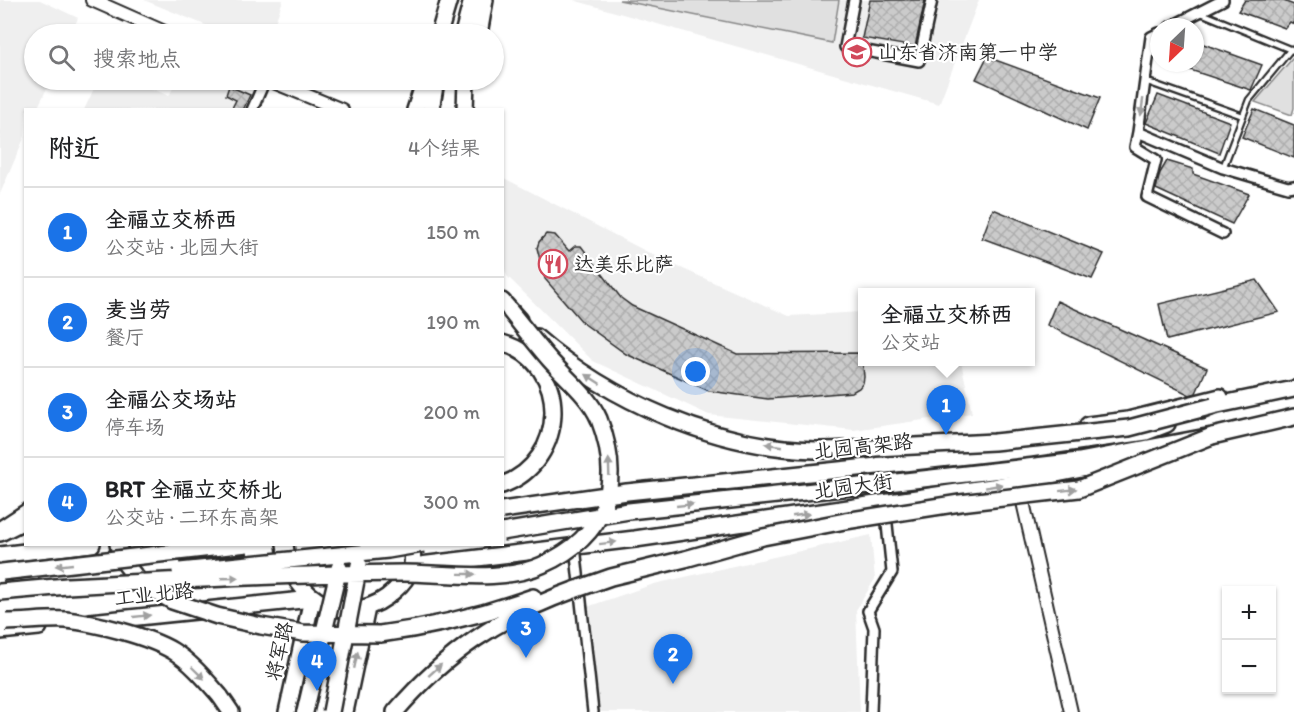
<!DOCTYPE html>
<html lang="zh">
<head>
<meta charset="utf-8">
<style>
	body { margin:0; font-family:Itim,"LXGW WenKai TC",sans-serif; background:#f2f2f2; color:#202124 }
	.controls { position:absolute; right:18px; bottom:18px; display:grid; overflow:hidden; border-radius:0px; box-shadow:0 2px 4px #0004 }
	.controls button { width:54px; height:54px; display:grid; place-items:center; padding:0; border:0; border-bottom:2px solid #e0e0e0; background:#fff; color:#202124; font:30px sans-serif }
	.compass { position:absolute; left:1150px; top:18px; width:54px; height:54px; border-radius:50%; background:#fff; box-shadow:0 2px 4px #0004; rotate:205deg }
	.you { position:absolute; left:696px; top:372px; width:21px; height:21px; margin:-15px; border:4px solid #fff; border-radius:50%; background:#1a73e8; box-shadow:0 0 0 9px #1a73e833 }
	.badge { display:grid; place-items:center; width:39px; height:39px; border-radius:50%; background:#1a73e8; color:#fff; font-size:20px; font-weight:700 }
	.pin { position:absolute; translate:-50% -50px; filter:drop-shadow(0 2px 3px #0008) }
	.pin::after { content:''; position:absolute; top:32px; width:21px; height:18px; background:inherit; clip-path:polygon(0 0,100% 0,50% 100%) }
	.popup { position:absolute; left:858px; top:288px; width:177px; height:78px; box-sizing:border-box; display:grid; place-content:center; border-radius:0px; background:#fff; filter:drop-shadow(0 2px 4px #0005); font-size:20px; white-space:nowrap; color:#757577 }
	.popup b { font-size:22px; color:#202124 }
	.popup::after { content:''; position:absolute; left:50%; top:100%; margin-left:-12px; border:12px solid transparent; border-top-color:#fff }
	.list { margin:0; padding:0; list-style:none }
	h2 { display:flex; justify-content:space-between; align-items:center; height:78px; margin:0; padding:0 24px; font-size:26px }
	h2 small { font-size:20px; font-weight:400; color:#757577 }
	.list li { display:grid; grid-template-columns:39px 1fr auto; gap:18px; align-items:center; box-sizing:border-box; height:90px; padding:0 24px; border-top:2px solid #e0e0e0 }
	.list b { display:block; font-size:22px; white-space:nowrap }
	.list p { margin:0; font-size:20px; white-space:nowrap; color:#757577 }
	.list em { font-size:20px; font-style:normal; color:#757577 }
	.icon { flex:none; width:33px; height:33px; fill:none; stroke:currentColor; stroke-width:2; stroke-linecap:round; stroke-linejoin:round }
	.map { position:relative; flex:none; width:1294px; height:712px; overflow:hidden }
	.search { position:absolute; background:#fff; box-shadow:0 2px 4px #0004; left:24px; top:24px; width:480px; height:66px; display:flex; align-items:center; gap:15px; box-sizing:border-box; padding:0 21px; border-radius:33px; color:#757577; font-size:22px }
	.panel { position:absolute; background:#fff; box-shadow:0 2px 4px #0004; left:24px; top:108px; width:480px; height:438px; border-radius:0px }
	.map>svg:first-child { display:block }
	.built { fill:#efefef }
	.park { fill:#e0e0e0; stroke:#868686; stroke-width:1.5 }
	.building { fill:url(#building-cross-hatch); stroke:#2b2b2b; stroke-width:1.5 }
	.lines { fill:none; stroke-linecap:round; stroke-linejoin:round }
	.service-casing { stroke:#2b2b2b; stroke-width:9 }
	.minor-casing { stroke:#2b2b2b; stroke-width:14 }
	.tertiary-casing { stroke:#2b2b2b; stroke-width:16 }
	.primary-casing { stroke:#2b2b2b; stroke-width:20 }
	.trunk-casing { stroke:#2b2b2b; stroke-width:20 }
	.service { stroke:#fff; stroke-width:4.5 }
	.minor { stroke:#fff; stroke-width:9 }
	.tertiary { stroke:#fff; stroke-width:12 }
	.primary { stroke:#fff; stroke-width:15 }
	.trunk { stroke:#fff; stroke-width:15 }
	.trunk-bridge-casing { stroke:#2b2b2b; stroke-width:20; stroke-linecap:butt }
	.trunk-bridge { stroke:#fff; stroke-width:15 }
	.oneway { fill:#a0a0a0 }
	.labels { text-anchor:middle; stroke-width:4.5; stroke-linejoin:round; paint-order:stroke }
	.poi-label { font-size:20px; fill:#2b2b2b; stroke:#fff; text-anchor:start }
	.street-label { font-size:20px; fill:#2b2b2b; stroke:#fff }
</style>
</head>
<body>
<div class="map">
<svg width="1294" height="712" viewBox="0 0 1294 712">
	<defs>
		<pattern id="building-cross-hatch" width="8" height="8" patternUnits="userSpaceOnUse" patternTransform="scale(1.5)"><rect width="8" height="8" fill="#cbcbcb"/><path d="M0 0l8 8M0 8l8-8" fill="none" stroke="#aeaeae"/></pattern>
	</defs>
	<rect width="100%" height="100%" fill="#fff"/>
	<filter id="ink" filterUnits="userSpaceOnUse"><feTurbulence type="fractalNoise" baseFrequency=".0167" numOctaves="2"/><feDisplacementMap in="SourceGraphic" scale="12" xChannelSelector="R" yChannelSelector="G"/><feConvolveMatrix kernelMatrix="1 2 1 2 8 2 1 2 1" color-interpolation-filters="sRGB"/></filter>
	<g filter="url(#ink)">
		<path class="built" d="M 0,0 L 40,0 L 78,18 L 71,34 L 34,34 L 34,80 L 51,80 L 37,109 L 26,110 L 25,136 L 0,194 Z
			M 144,0 L 283,0 L 271,34 L 227,34 Z
			M 573,0 L 979,0 L 939,104 Z
			M 98,80 L 132,80 L 169,96 L 177,80 L 215,80 L 250,95 L 243,109 L 84,110 Z
			M 502,177 L 663,260 L 789,316 L 862,312 L 862,362 L 961,362 L 972,413 L 854,430 L 709,415 L 593,361 L 507,276 L 502,261 Z
			M 871,535 L 875,579 L 856,610 L 860,712 L 595,712 L 584,608 L 654,584 Z"/>
		<path class="park" d="M 619,0 L 839,0 L 832,43 Z
			M 1292,59 L 1294,60 L 1294,108 L 1292,115 L 1255,102 Z"/>
		<path class="building" d="M 870,0 L 925,0 L 915,47 L 862,38 Z
			M 1245,0 L 1281,0 L 1294,5 L 1294,24 L 1290,22 L 1285,28 L 1238,11 Z
			M 1195,41 L 1262,65 L 1251,90 L 1175,65 L 1175,63 L 1195,63 Z
			M 987,57 L 1100,98 L 1087,130 L 976,79 Z
			M 229,86 L 250,95 L 243,110 L 231,110 L 236,100 L 226,95 Z
			M 1158,95 L 1230,122 L 1219,153 L 1146,123 Z
			M 1254,109 L 1294,125 L 1294,158 L 1242,137 Z
			M 1167,161 L 1193,169 L 1193,174 L 1249,194 L 1232,224 L 1156,189 L 1160,173 Z
			M 993,209 L 1104,254 L 1092,279 L 982,238 Z
			M 546,234 L 555,235 L 569,251 L 575,246 L 581,246 L 621,298 L 632,306 L 737,354 L 862,353 L 864,377 L 863,383 L 859,388 L 852,392 L 768,399 L 709,391 L 626,354 L 583,323 L 545,279 L 537,248 L 539,242 Z
			M 1257,280 L 1279,312 L 1167,340 L 1159,304 Z
			M 1057,301 L 1207,368 L 1196,393 L 1190,395 L 1047,325 Z"/>
		<g class="lines">
			<g class="service-casing">
				<path id="service" d="M 1199,12 L 1294,51
					M 1145,81 L 1243,116
					M 1223,168 L 1249,100 L 1291,49"/>
			</g>
			<g class="minor-casing">
				<path id="minor" d="M 854,0 L 845,47 L 919,61 L 932,0
					M 1170,27 L 1223,0
					M 1159,33 L 1151,37 L 1138,132 L 1223,168 L 1288,187 L 1294,186
					M 252,110 L 265,80
					M 1138,132 L 1135,147 L 1156,160 L 1147,197 L 1223,234
					M 0,526 L 26,509
					M 575,546 L 593,712
					M 871,712 L 874,628 L 868,611 L 892,572 L 886,515"/>
			</g>
			<g class="tertiary-casing">
				<path id="tertiary" d="M 92,0 L 169,34
					M 269,80 L 342,110
					M 1020,489 L 1071,712"/>
			</g>
			<g class="primary-casing">
				<path id="primary" d="M 1088,425 L 1128,420 L 1220,397
					M 884,459 L 934,450
					M 0,555 L 92,544
					M 412,566 L 635,539 L 992,487 L 1151,455
					M 90,622 L 312,599
					M 0,631 L 39,627"/>
			</g>
			<g class="trunk-casing">
				<path id="trunk" d="M 439,34 L 449,0
					M 463,34 L 472,0
					M 479,34 L 485,0
					M 415,110 L 425,80
					M 431,110 L 436,80
					M 449,110 L 454,80
					M 502,301 L 519,320
					M 536,337 C 610,401 716,448 815,450 C 835,450 855,449 875,448
					M 502,343 C 572,363 568,462 502,485
					M 1201,411 L 1213,406 L 1294,389
					M 877,466 L 1029,449 L 1146,432 L 1167,424
					M 879,484 L 1079,461 L 1212,436 L 1294,417
					M 0,533 L 26,520
					M 118,544 L 121,559 L 140,582
					M 285,544 C 289,602 352,632 395,590 C 402,584 408,576 411,568 C 414,561 412,552 412,544
					M 0,592 L 67,586
					M 380,634 C 434,627 482,615 533,597
					M 220,696 L 231,712
					M 287,712 L 312,599
					M 345,712 L 367,608
					M 395,712 C 447,652 499,617 574,590"/>
			</g>
			<use href="#service" class="service"/>
			<use href="#minor" class="minor"/>
			<use href="#tertiary" class="tertiary"/>
			<use href="#primary" class="primary"/>
			<use href="#trunk" class="trunk"/>
			<g class="trunk-bridge-casing">
				<path id="trunk-bridge" d="M 465,110 L 466,80
					M 875,448 L 994,442 L 1129,428 L 1213,406
					M 502,510 L 627,492 L 877,466
					M 502,532 L 629,511 L 879,484
					M 180,571 L 388,550 L 423,544
					M 2,572 L 247,544
					M 140,582 L 172,601 L 217,616 L 261,626 L 303,633 L 380,634
					M 67,586 C 179,580 291,574 403,573 C 445,573 503,583 542,565 C 607,536 624,484 599,419 C 589,396 566,378 550,360 C 536,344 523,327 510,311
					M 574,590 L 611,577 L 685,559 L 763,537 L 845,521 L 960,503 L 1079,489 L 1212,436
					M 6,622 C 26,622 47,619 66,620 C 96,623 148,636 173,651 C 191,662 206,680 220,696
					M 305,712 L 339,568
					M 331,712 L 359,565"/>
			</g>
			<use href="#trunk-bridge" class="trunk-bridge"/>
		</g>
		<defs><path id="oneway-solid" d="M-6-.8H1V-3.2L6.5 0L1 3.2V.8H-6Z" transform="scale(1.5)"/></defs>
		<g class="oneway">
			<use href="#oneway-solid" transform="translate(1142 107) rotate(98)"/>
			<use href="#oneway-solid" transform="translate(593 379) rotate(-147)"/>
			<use href="#oneway-solid" transform="translate(774 445) rotate(-172)"/>
			<use href="#oneway-solid" transform="translate(609 467) rotate(-92)"/>
			<use href="#oneway-solid" transform="translate(994 486) rotate(-10)"/>
			<use href="#oneway-solid" transform="translate(1068 490) rotate(-7)"/>
			<use href="#oneway-solid" transform="translate(685 505) rotate(-6)"/>
			<use href="#oneway-solid" transform="translate(801 515) rotate(-8)"/>
			<use href="#oneway-solid" transform="translate(608 543) rotate(-7)"/>
			<use href="#oneway-solid" transform="translate(64 565) rotate(174)"/>
			<use href="#oneway-solid" transform="translate(467 574) rotate(1)"/>
			<use href="#oneway-solid" transform="translate(230 578) rotate(-2)"/>
			<use href="#oneway-solid" transform="translate(142 616) rotate(-6)"/>
			<use href="#oneway-solid" transform="translate(356 660) rotate(-78)"/>
			<use href="#oneway-solid" transform="translate(435 670) rotate(-42)"/>
			<use href="#oneway-solid" transform="translate(198 673) rotate(44)"/>
		</g>
	</g>
	<defs>
		<g id="school-ring" transform="scale(1.5)"><circle r="9.5" fill="#fff" stroke="#d1495b" stroke-width="1.5"/><path d="M0-5L7-2L0 1L-7-2ZM-4 1L0 2.5L4 1V4Q0 6-4 4Z" fill="#d1495b"/></g>
		<g id="restaurant-ring" transform="scale(1.5)"><circle r="9.5" fill="#fff" stroke="#d1495b" stroke-width="1.5"/><path d="M-5-6h1v4h1v-4h1v4h1v-4h1v5L-1.5 .5V6h-2V.5L-5-1ZM5-6V6H3V1.5H1.5Q1.5-4 5-6Z" fill="#d1495b"/></g>
	</defs>
	<g fill-rule="evenodd">
		<use href="#school-ring" x="857" y="52"/>
		<use href="#restaurant-ring" x="553" y="264"/>
	</g>
	<g class="labels">
		<g class="poi-label">
			<text x="878" y="59">山东省济南第一中学</text>
			<text x="574" y="271">达美乐比萨</text>
		</g>
		<g class="street-label">
			<text transform="translate(863 446) rotate(-6)" y="7">北园高架路</text>
			<text transform="translate(853 486) rotate(-8)" y="7">北园大街</text>
			<text transform="translate(154 594) rotate(-6)" y="7">工业北路</text>
			<text transform="translate(279 651) rotate(-77)" y="7">将军路</text>
		</g>
	</g>
</svg>
<div class="controls">
<button>+</button>
<button>−</button>
</div>
<svg class="compass" viewBox="-18 -18 36 36"><path d="M0-13l5 13h-10z" fill="#e53935"/><path d="M0 13l5-13h-10z" fill="#757577"/></svg>
<div class="you"></div>
<div class="pin badge" style="left:946px;top:435px">1</div>
<div class="popup"><b>全福立交桥西</b>公交站</div>
<div class="pin badge" style="left:673px;top:684px">2</div>
<div class="pin badge" style="left:526px;top:658px">3</div>
<div class="pin badge" style="left:317px;top:691px">4</div>
<div class="search"><svg class="icon" aria-label="search" viewBox="0 0 24 24"><circle cx="10" cy="10" r="6"/><path d="M15 15l6 6"/></svg>搜索地点</div>
<section class="panel">
<h2>附近<small>4个结果</small></h2>
<ul class="list">
<li><span class="badge">1</span><div><b>全福立交桥西</b><p>公交站 · 北园大街</p></div><em>150 m</em></li>
<li><span class="badge">2</span><div><b>麦当劳</b><p>餐厅</p></div><em>190 m</em></li>
<li><span class="badge">3</span><div><b>全福公交场站</b><p>停车场</p></div><em>200 m</em></li>
<li><span class="badge">4</span><div><b>BRT 全福立交桥北</b><p>公交站 · 二环东高架</p></div><em>300 m</em></li>
</ul>
</section>
</div>
</body>
</html>
